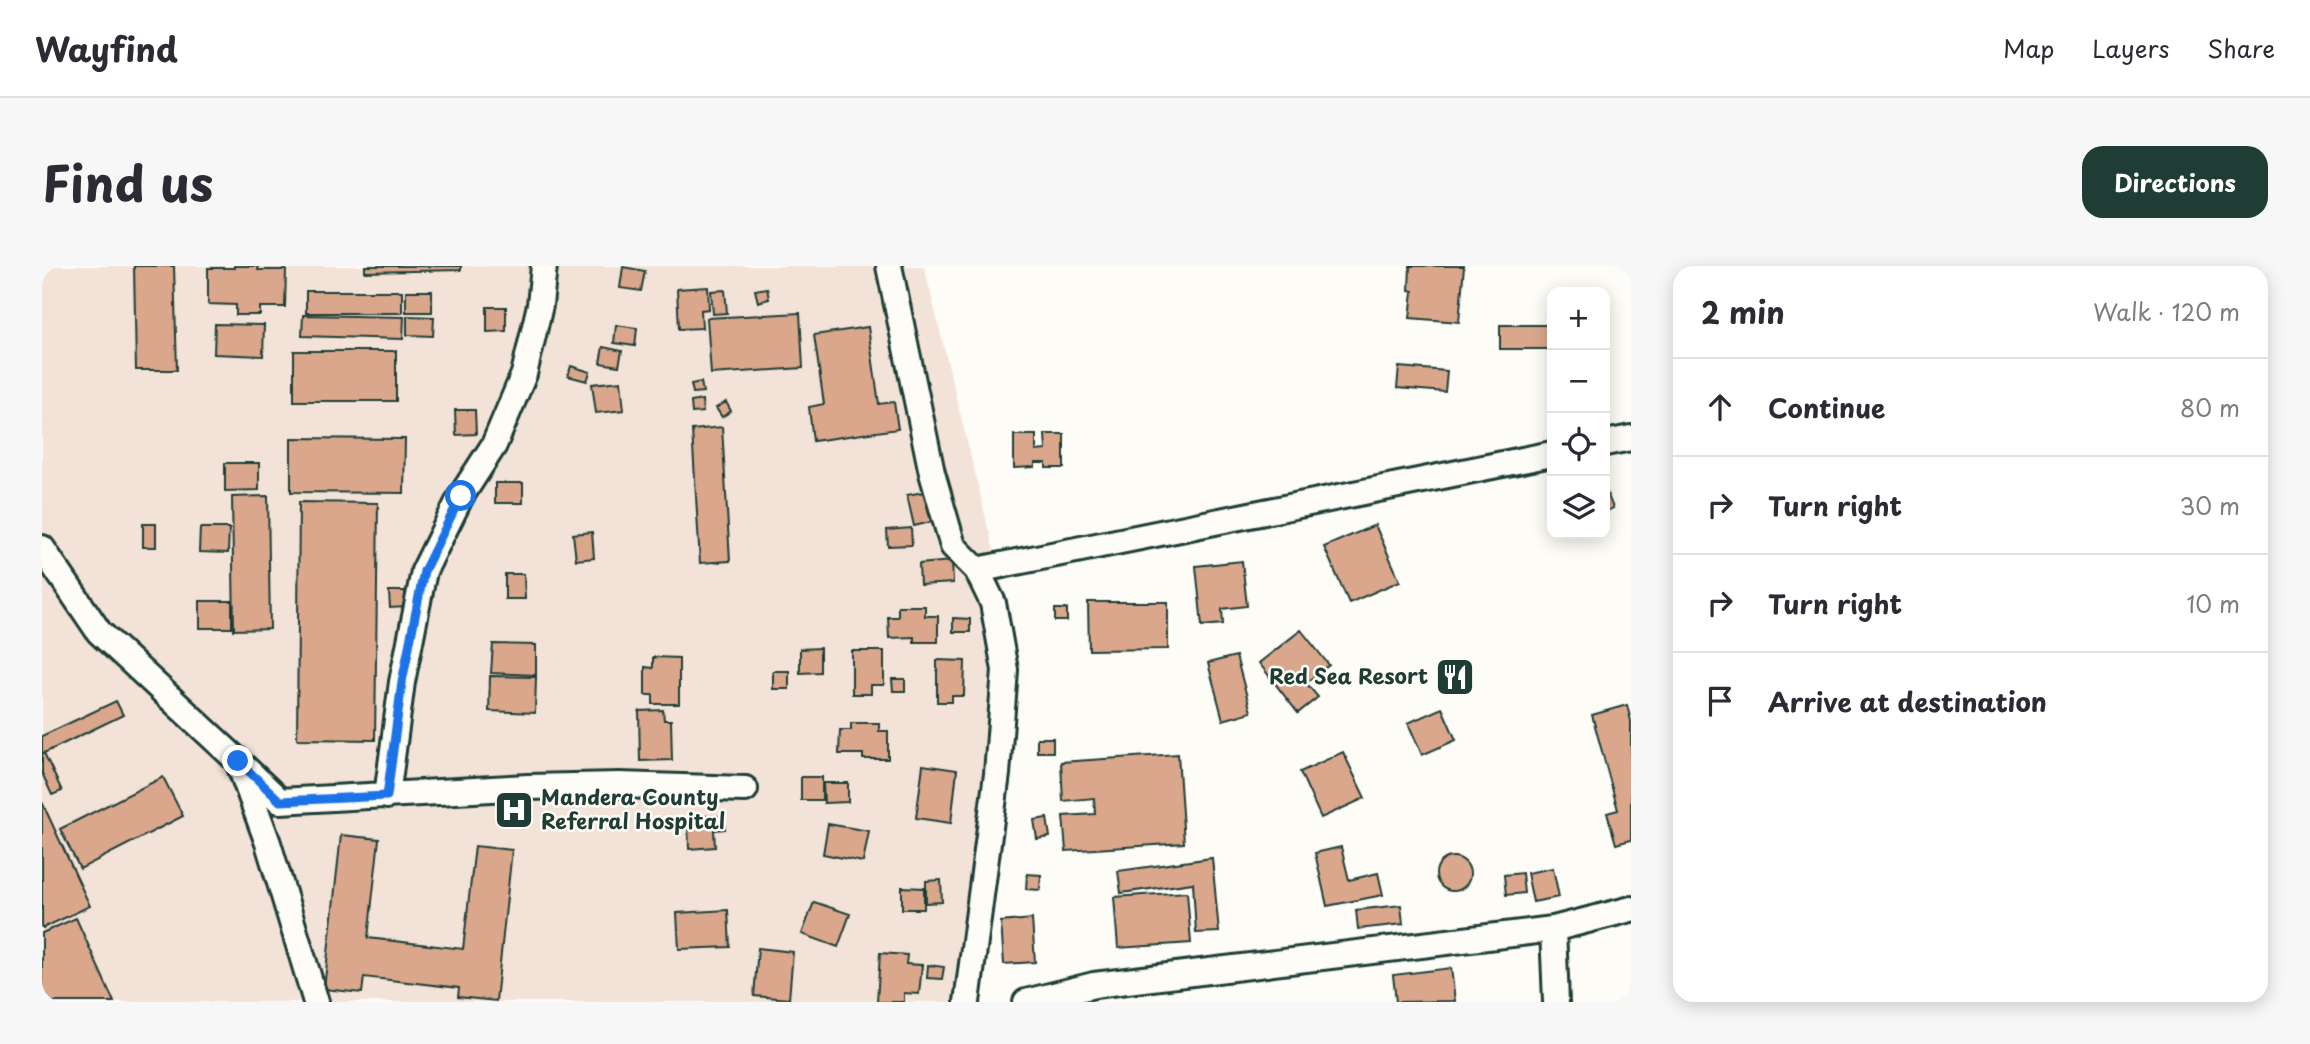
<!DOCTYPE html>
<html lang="en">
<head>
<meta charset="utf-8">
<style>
	body { margin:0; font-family:"Playpen Sans",sans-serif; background:#f7f7f7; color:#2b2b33 }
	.controls { position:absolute; right:21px; top:21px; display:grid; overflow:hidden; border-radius:14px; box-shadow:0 4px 18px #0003 }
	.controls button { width:63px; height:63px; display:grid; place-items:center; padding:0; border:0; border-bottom:2px solid #e1e1e2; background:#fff; color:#2b2b33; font:35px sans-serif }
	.stop { position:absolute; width:21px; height:21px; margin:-16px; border:5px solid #1a73e8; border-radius:50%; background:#fff }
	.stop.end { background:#1a73e8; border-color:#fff; box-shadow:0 2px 7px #0008 }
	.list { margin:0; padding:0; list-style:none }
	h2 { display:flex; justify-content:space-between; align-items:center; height:91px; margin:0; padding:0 28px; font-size:30px }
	h2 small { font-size:23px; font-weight:400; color:#7c7c81 }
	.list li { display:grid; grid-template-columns:46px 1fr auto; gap:21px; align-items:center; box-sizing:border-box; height:98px; padding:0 28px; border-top:2px solid #e1e1e2 }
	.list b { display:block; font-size:26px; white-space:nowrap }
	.list em { font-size:23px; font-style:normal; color:#7c7c81 }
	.icon { flex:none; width:38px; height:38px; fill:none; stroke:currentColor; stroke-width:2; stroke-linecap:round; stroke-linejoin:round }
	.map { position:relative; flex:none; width:1589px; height:736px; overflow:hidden; border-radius:21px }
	header { display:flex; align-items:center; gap:42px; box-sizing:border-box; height:98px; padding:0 35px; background:#fff; border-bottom:2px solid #e1e1e2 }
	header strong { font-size:33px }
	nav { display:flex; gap:38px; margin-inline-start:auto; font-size:24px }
	.intro { display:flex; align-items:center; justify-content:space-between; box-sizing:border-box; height:168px; padding:0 42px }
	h1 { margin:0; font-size:49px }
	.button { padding:18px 32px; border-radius:21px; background:#1f3d34; color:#fff; font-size:24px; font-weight:700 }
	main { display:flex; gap:42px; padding:0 42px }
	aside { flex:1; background:#fff; border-radius:21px; box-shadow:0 4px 18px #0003 }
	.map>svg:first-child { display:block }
	.built { fill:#f2e2d7 }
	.building { fill:#daa78d; stroke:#1f3d34; stroke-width:2 }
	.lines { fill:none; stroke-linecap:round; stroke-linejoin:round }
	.street-casing { stroke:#1f3d34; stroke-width:30 }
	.street { stroke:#fdfcf7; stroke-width:24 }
	.route { stroke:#1a73e8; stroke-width:9 }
	.labels { text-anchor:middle; stroke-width:5; stroke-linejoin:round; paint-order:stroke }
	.poi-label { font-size:21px; font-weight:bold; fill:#1f3d34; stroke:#fdfcf7; text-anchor:end }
</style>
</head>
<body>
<header>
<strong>Wayfind</strong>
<nav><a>Map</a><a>Layers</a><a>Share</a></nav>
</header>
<div class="intro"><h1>Find us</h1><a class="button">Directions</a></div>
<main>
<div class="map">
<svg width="1589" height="736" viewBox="0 0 1589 736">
	<rect width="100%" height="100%" fill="#fdfcf7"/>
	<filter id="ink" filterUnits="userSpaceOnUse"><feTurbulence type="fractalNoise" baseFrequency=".0143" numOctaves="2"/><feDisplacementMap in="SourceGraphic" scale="14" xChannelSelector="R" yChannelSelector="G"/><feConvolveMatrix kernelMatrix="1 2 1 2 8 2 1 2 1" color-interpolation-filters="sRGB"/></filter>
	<g filter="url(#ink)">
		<path class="built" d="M 0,0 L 882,0 L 968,351 L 919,736 L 0,736 Z"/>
		<path class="building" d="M 92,0 L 132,0 L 135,104 L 94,104 Z
			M 192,0 L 216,0 L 216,4 L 244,4 L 243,41 L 218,41 L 218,49 L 194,49 L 194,39 L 166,38 L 166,2 L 192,2 Z
			M 323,0 L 419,0 L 419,4 L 323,6 Z
			M 1368,0 L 1422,0 L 1417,56 L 1368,52 L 1371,25 L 1367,24 Z
			M 581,1 L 603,5 L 599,25 L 578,22 Z
			M 666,21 L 667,43 L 659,44 L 660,62 L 637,63 L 635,23 Z
			M 725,22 L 727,33 L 716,36 L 713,24 Z
			M 683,24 L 685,47 L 671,48 L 669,25 Z
			M 264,25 L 360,25 L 360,47 L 264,47 Z
			M 364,25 L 390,25 L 390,46 L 364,46 Z
			M 445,41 L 464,41 L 464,65 L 445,66 Z
			M 758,47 L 761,102 L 669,108 L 665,52 Z
			M 261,49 L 362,51 L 361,73 L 260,70 Z
			M 365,50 L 392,51 L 391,70 L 365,69 Z
			M 173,58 L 222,59 L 221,90 L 172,88 Z
			M 574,59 L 595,62 L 593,80 L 572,77 Z
			M 1458,59 L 1506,59 L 1507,83 L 1458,83 Z
			M 826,61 L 837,138 L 852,136 L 856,163 L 771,175 L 767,141 L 782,138 L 772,69 Z
			M 561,81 L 580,85 L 577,100 L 558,97 Z
			M 252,85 L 354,85 L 354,135 L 252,135 Z
			M 529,100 L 548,106 L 545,115 L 526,110 Z
			M 1357,101 L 1405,105 L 1403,126 L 1355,122 Z
			M 579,115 L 582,144 L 554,147 L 550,118 Z
			M 659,116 L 661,126 L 651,127 L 649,118 Z
			M 660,134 L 661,146 L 650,147 L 649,136 Z
			M 684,136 L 689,145 L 680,151 L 674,142 Z
			M 413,144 L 433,144 L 434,168 L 414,169 Z
			M 680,161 L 688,295 L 658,297 L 650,164 Z
			M 1003,168 L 1022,168 L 1022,202 L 1004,202 L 1004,197 L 993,197 L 993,201 L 972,202 L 972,169 L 994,169 L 994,185 L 1004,184 Z
			M 249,172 L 363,173 L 362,227 L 249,226 Z
			M 183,197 L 217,197 L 217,224 L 183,225 Z
			M 453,217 L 481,217 L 481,237 L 453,237 Z
			M 1563,222 L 1571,242 L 1563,246 Z
			M 882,226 L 889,256 L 872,260 L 865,229 Z
			M 226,230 L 228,363 L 192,364 L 190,231 Z
			M 257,236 L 336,237 L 333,474 L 255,473 Z
			M 101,258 L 114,258 L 114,281 L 101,281 Z
			M 1333,259 L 1358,315 L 1307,337 L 1282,281 Z
			M 158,262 L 187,262 L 186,287 L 157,286 Z
			M 869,262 L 870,279 L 846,280 L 845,264 Z
			M 550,266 L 552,292 L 534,294 L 531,268 Z
			M 910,295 L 911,317 L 878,319 L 877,298 Z
			M 1200,295 L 1205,340 L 1180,343 L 1181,358 L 1160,360 L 1154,300 Z
			M 463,308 L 482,308 L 483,333 L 463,333 Z
			M 347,325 L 363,325 L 364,341 L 348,342 Z
			M 158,335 L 190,335 L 190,362 L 158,362 Z
			M 1046,336 L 1126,336 L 1126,383 L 1047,384 Z
			M 856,340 L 883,340 L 883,350 L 896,350 L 896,376 L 872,376 L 872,371 L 847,372 L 846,351 L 856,351 Z
			M 1013,343 L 1025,343 L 1025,355 L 1013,355 Z
			M 911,352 L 928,353 L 928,366 L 911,366 Z
			M 1259,364 L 1287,399 L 1264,417 L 1276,431 L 1256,447 L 1217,397 Z
			M 451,378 L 494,379 L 494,409 L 449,407 Z
			M 778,382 L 778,406 L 758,407 L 758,383 Z
			M 810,385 L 842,385 L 842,419 L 829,419 L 829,428 L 810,428 Z
			M 1194,390 L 1209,446 L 1181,454 L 1166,397 Z
			M 611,391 L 637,392 L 637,438 L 611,438 L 611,429 L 603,429 L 603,401 L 611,402 Z
			M 895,394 L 923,395 L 922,430 L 910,430 L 910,436 L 895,436 Z
			M 731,405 L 747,405 L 747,423 L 731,423 Z
			M 448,410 L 494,411 L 493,447 L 447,445 Z
			M 850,413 L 863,413 L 863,425 L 851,425 Z
			M 74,435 L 81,449 L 2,487 L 20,525 L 10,529 L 0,507 L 0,470 Z
			M 1585,439 L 1589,455 L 1589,574 L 1574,578 L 1565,547 L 1576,544 L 1550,449 Z
			M 1400,442 L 1414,474 L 1380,489 L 1366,457 Z
			M 621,444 L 622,454 L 629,454 L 630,494 L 598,495 L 597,445 Z
			M 809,457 L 837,457 L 837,465 L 846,465 L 846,493 L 821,493 L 821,488 L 797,488 L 798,464 L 809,464 Z
			M 995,472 L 1011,472 L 1011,486 L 995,486 Z
			M 1301,486 L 1323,532 L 1279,552 L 1258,506 Z
			M 1136,488 L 1142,577 L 1024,585 L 1021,550 L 1053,548 L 1052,532 L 1021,535 L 1019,496 Z
			M 881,499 L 915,504 L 909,557 L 874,552 Z
			M 121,511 L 141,550 L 38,603 L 18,563 Z
			M 759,511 L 780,511 L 780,534 L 759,534 Z
			M 781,517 L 806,517 L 806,536 L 782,537 Z
			M 0,536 L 48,640 L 1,662 L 0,660 Z
			M 655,550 L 683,550 L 683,563 L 672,564 L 673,581 L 647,583 L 646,558 L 655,557 Z
			M 1005,552 L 1008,571 L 995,573 L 992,554 Z
			M 786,558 L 827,565 L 821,596 L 781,588 Z
			M 299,569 L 337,573 L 326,672 L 421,683 L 433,580 L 470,584 L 454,735 L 416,731 L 417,722 L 322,711 L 320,727 L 282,723 Z
			M 1299,581 L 1307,614 L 1336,607 L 1341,629 L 1285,640 L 1273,587 Z
			M1394 608a17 17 0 1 1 34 0a17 17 0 1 1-34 0Z
			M 1170,592 L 1177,666 L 1154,667 L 1151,617 L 1079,627 L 1076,605 Z
			M 1511,602 L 1517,631 L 1491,636 L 1485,607 Z
			M 1480,607 L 1482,627 L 1464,629 L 1462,609 Z
			M 985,608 L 999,609 L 998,624 L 984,623 Z
			M 899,614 L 900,636 L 884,637 L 884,615 Z
			M 860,621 L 882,622 L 882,643 L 860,643 Z
			M 1145,626 L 1149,677 L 1076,682 L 1072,631 Z
			M 772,636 L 808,648 L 796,681 L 760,668 Z
			M 1359,639 L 1361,658 L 1316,663 L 1314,644 Z
			M 686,644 L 688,681 L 637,683 L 635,647 Z
			M 34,652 L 72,736 L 4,736 L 0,728 L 0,667 Z
			M 990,653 L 993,696 L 962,698 L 959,656 Z
			M 716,682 L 751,686 L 747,733 L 712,730 Z
			M 838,687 L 865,689 L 864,698 L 880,699 L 877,728 L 862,727 L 862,736 L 835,736 Z
			M 886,699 L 902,701 L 900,713 L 885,712 Z
			M 1409,702 L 1413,735 L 1354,736 L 1351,709 Z"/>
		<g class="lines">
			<g class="street-casing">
				<path id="street" d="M 847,0 L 890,207 L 911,280 L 935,304 L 951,337 L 963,404 L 955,508 L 925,736
					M 1563,177 L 1589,172
					M 0,282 L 57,366 L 196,495 L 226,577 L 274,736
					M 935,304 L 1510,188
					M 202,501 L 238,535 L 486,521 L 577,519 L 703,523
					M 345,530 L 360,416 L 382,305 L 419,230 L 452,179 L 482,108 L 498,39 L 502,0
					M 1511,663 L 1514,736
					M 984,736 L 1052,719 L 1511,663 L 1589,643"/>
			</g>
			<use href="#street" class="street"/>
		</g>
	</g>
	<g class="lines" filter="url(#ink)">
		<path class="route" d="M 196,495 L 238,535 L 345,530 L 360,416 L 382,305 L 419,230"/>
	</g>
	<defs>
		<g id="restaurant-square" transform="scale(2.0125)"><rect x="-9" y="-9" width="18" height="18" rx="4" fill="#1f3d34" stroke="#fdfcf7"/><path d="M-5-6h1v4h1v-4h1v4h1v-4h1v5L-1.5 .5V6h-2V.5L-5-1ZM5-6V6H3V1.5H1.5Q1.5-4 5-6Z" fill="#fff"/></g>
		<g id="hospital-square" transform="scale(2.0125)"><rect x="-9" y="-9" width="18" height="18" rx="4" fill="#1f3d34" stroke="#fdfcf7"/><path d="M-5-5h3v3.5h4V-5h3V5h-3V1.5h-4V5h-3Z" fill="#fff"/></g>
	</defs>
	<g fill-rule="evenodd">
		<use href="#restaurant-square" x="1413" y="411"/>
		<use href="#hospital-square" x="472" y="544"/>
	</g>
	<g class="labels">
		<g class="poi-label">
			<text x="1386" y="418">Red Sea Resort</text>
			<text x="499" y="539" text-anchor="start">Mandera County<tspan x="499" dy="24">Referral Hospital</tspan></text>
		</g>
	</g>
</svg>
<div class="controls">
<button>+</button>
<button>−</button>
<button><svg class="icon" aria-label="locate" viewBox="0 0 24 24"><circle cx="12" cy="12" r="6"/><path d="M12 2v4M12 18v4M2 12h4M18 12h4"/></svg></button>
<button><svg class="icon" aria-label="layers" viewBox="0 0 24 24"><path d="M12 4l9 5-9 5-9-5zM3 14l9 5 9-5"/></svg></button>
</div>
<div class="stop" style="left:419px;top:230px"></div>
<div class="stop end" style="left:196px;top:495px"></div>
</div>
<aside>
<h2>2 min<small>Walk · 120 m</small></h2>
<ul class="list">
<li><svg class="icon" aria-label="ahead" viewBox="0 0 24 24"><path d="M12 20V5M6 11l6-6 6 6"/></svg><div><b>Continue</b></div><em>80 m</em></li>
<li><svg class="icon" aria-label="right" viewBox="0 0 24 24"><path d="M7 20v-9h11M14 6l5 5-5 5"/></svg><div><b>Turn right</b></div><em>30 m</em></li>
<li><svg class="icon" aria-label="right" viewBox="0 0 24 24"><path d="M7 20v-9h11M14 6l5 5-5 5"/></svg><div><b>Turn right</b></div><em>10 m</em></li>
<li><svg class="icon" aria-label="arrive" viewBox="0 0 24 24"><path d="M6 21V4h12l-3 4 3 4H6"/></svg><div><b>Arrive at destination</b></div></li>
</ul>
</aside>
</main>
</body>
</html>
